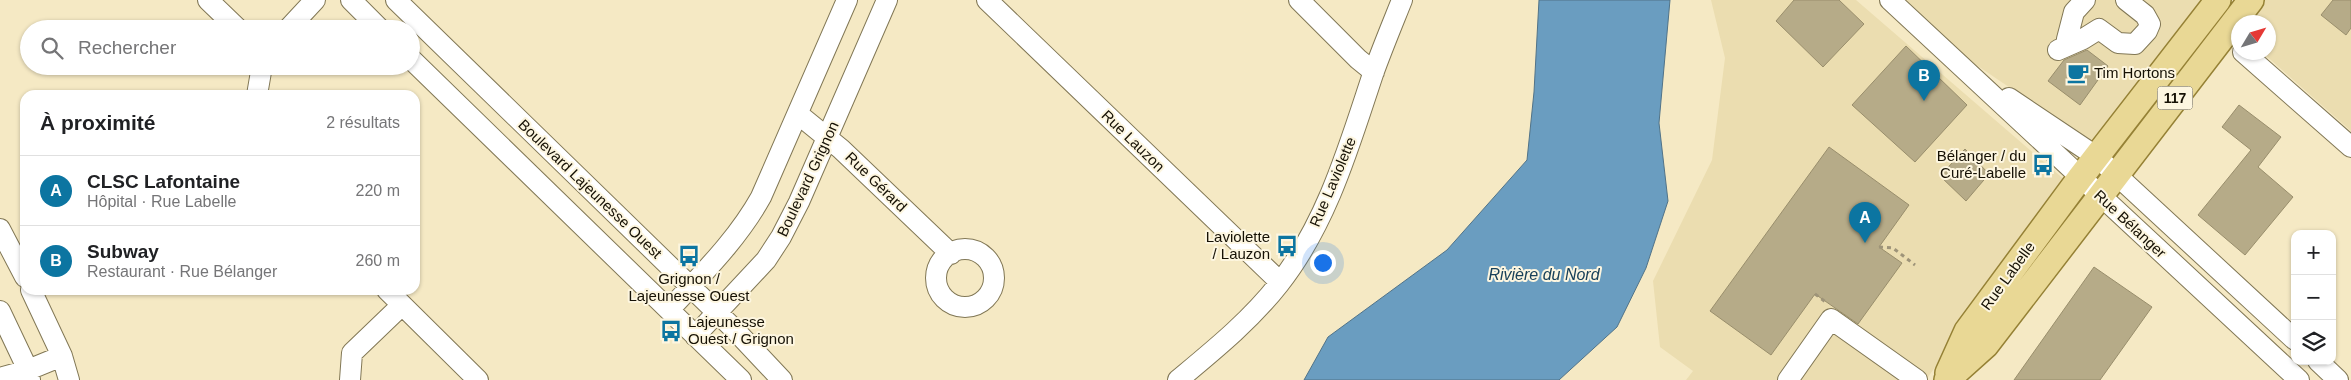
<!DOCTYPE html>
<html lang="fr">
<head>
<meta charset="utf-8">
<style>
	body { margin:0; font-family:Arial,sans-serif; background:#f6f6f6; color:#202124 }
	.controls { position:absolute; right:15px; bottom:15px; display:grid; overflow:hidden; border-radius:10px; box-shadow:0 1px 4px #0004 }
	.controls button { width:45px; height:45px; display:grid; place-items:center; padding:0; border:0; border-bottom:1px solid #e0e0e0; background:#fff; color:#202124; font:25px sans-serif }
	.compass { position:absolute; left:2231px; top:15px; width:45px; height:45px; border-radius:50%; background:#fff; box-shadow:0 1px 4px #0004; rotate:52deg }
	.you { position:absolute; left:1322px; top:262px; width:18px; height:18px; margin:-12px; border:4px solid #fff; border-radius:50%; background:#1a73e8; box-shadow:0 0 0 8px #1a73e833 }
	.badge { display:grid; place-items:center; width:32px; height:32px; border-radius:50%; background:#0c75a1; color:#fff; font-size:16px; font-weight:700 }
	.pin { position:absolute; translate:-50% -41px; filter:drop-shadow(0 1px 2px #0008) }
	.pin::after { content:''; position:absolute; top:26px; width:18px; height:15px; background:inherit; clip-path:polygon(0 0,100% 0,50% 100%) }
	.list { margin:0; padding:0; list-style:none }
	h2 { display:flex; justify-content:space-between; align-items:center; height:65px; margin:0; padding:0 20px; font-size:21px }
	h2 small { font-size:16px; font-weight:400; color:#757577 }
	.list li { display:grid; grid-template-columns:32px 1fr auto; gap:15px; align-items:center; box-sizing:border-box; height:70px; padding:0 20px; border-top:1px solid #e0e0e0 }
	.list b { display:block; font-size:19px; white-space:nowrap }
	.list p { margin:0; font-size:16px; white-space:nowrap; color:#757577 }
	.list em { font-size:16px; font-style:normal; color:#757577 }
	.icon { flex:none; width:28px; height:28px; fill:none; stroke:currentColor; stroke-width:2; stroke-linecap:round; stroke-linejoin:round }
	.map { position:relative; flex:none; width:2351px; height:380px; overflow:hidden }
	.search { position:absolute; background:#fff; box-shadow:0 1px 4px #0004; left:20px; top:20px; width:400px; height:55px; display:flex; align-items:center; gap:12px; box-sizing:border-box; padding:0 18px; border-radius:28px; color:#757577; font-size:19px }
	.panel { position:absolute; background:#fff; box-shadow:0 1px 4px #0004; left:20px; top:90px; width:400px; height:205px; border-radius:15px }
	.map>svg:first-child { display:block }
	.built { fill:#ebddb0 }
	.water { fill:#6a9dc0; stroke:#517388 }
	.building { fill:#b6ab88; stroke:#998e6c }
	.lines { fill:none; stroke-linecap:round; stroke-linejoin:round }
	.minor-casing { stroke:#817755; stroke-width:22 }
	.major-casing { stroke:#958135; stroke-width:28 }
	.path { stroke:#9e9479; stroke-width:3; stroke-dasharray:4 4; stroke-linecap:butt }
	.minor { stroke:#fff; stroke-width:20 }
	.major { stroke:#e9d895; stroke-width:25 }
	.labels { text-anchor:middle; stroke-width:4; stroke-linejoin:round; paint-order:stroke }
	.shield { fill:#fdf6e0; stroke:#5b5647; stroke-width:1 }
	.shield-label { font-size:14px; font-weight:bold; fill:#161105 }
	.poi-label { font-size:15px; fill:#161105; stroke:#fdf6e0; text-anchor:start }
	.street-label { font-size:15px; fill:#161105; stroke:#fdf6e0 }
	.water-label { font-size:16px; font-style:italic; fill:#18415a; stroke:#fdf6e0 }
</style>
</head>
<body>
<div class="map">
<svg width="2351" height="380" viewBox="0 0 2351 380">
	<rect width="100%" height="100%" fill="#f5e9c4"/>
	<path class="built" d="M 1711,0 L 1856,0 L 2066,181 L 1926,380 L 1686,380 L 1693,371 L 1660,347 L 1653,281 L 1712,160 L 1725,58 Z
		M 1904,0 L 2202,0 L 2093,144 L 1966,58 Z
		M 2254,0 L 2351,0 L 2351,131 L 2263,53 L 2268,52 L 2268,22 L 2238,22 Z"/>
	<path class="water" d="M 1539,0 L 1670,0 L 1659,123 L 1668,201 L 1646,268 L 1617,327 L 1559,380 L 1304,380 L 1328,337 L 1447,250 L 1527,160 L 1534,92 Z"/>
	<path class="building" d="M 1794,0 L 1839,0 L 1864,24 L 1823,67 L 1776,21 Z
		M 2333,0 L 2351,0 L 2351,28 L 2346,35 L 2321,15 Z
		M 1906,46 L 1967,105 L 1915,162 L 1852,105 Z
		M 2087,50 L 2108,66 L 2080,105 L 2048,81 L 2064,60 Z
		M 2239,105 L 2281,137 L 2258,167 L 2293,197 L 2245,255 L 2198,215 L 2251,150 L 2222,127 Z
		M 1829,147 L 1909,205 L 1879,247 L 1902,263 L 1858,324 L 1815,294 L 1771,355 L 1710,311 Z
		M 1965,149 L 1989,174 L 1966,201 L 1940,176 Z
		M 2094,267 L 2152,307 L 2100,380 L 2014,380 Z"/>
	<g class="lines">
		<g class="minor-casing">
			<path id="minor" d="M 208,0 L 238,29
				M 351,0 L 380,29
				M 396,0 L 733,328 L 782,380
				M 987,0 L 1280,282
				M 1299,0 L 1358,59 L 1374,72
				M 1890,0 L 2299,380
				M 288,29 L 315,0
				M 2067,39 L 2074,12 L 2085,0
				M 2058,50 L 2083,39 L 2099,29 L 2118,43 L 2135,44 L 2147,31 L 2150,24 L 2145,15 L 2126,0
				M 2243,52 L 2351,147
				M 411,59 L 741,380
				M 257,95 L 262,66
				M 2009,98 L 2097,157 L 2295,340
				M 798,114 L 841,149 L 951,254
				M 0,229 L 25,277
				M936 278a29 29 0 1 1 58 0a29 29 0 1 1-58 0Z
				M 31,290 L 62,356 L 69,380
				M 387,290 L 478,380
				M 669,310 C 702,274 737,240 761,197 L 847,0
				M 0,311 L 28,370 L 30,380
				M 695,336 L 766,260 L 781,237 L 799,202 L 887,0
				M 2318,361 L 2338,380
				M 0,378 L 28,370 L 62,356
				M 350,380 L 352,353 L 402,305
				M 1178,380 C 1214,350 1250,321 1279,284 C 1327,223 1349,146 1373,74 C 1382,49 1392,25 1402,0
				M 1788,380 L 1831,319 L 1917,380"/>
		</g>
		<g class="major-casing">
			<path id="major" d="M 1948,373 L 1967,331 L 2080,178 L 2218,0
				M 1947,380 L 1986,345 L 2251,0"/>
		</g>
		<path class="path" d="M 1879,247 L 1893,248 L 1915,265
			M 1815,294 L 1827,303"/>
		<use href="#minor" class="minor"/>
		<use href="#major" class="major"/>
	</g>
	<defs>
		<g id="cafe-bare" transform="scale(1.725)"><path d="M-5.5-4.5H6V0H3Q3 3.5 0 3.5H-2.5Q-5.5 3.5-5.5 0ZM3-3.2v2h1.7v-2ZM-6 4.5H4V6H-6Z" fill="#0c75a1" stroke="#fdf6e0" stroke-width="2.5" paint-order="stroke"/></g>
		<g id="bus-bare" transform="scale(1.725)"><path d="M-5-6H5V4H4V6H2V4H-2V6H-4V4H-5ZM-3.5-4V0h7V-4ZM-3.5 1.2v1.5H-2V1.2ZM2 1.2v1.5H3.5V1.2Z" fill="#0c75a1" stroke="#fdf6e0" stroke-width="2.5" paint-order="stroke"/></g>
	</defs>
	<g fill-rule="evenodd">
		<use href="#cafe-bare" x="2078" y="73"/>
		<use href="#bus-bare" x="2043" y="165"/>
		<use href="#bus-bare" x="1287" y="246"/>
		<use href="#bus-bare" x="689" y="256"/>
		<use href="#bus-bare" x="671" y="331"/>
	</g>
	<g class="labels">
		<rect class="shield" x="2157.5" y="86.5" width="35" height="23" rx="4"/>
		<g class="shield-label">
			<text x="2175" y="103">117</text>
		</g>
		<g class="poi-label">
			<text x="2094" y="78">Tim Hortons</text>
			<text x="2026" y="161" text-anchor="end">Bélanger / du<tspan x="2026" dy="17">Curé-Labelle</tspan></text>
			<text x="1270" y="242" text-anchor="end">Laviolette<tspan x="1270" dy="17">/ Lauzon</tspan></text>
			<text x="689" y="284" text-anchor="middle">Grignon /<tspan x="689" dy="17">Lajeunesse Ouest</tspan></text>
			<text x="688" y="327">Lajeunesse<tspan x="688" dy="17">Ouest / Grignon</tspan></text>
		</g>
		<g class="street-label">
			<text transform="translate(1133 141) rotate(44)" y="5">Rue Lauzon</text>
			<text transform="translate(808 179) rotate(-65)" y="5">Boulevard Grignon</text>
			<text transform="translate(876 182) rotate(44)" y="5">Rue Gérard</text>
			<text transform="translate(1333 182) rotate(-67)" y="5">Rue Laviolette</text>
			<text transform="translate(590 189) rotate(44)" y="5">Boulevard Lajeunesse Ouest</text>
			<text transform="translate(2130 224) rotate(43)" y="5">Rue Bélanger</text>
			<text transform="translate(2008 276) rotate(-54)" y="5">Rue Labelle</text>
		</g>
		<g class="water-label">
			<text x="1544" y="280">Rivière du Nord</text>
		</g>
	</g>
</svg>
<div class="controls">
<button>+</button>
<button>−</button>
<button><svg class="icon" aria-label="layers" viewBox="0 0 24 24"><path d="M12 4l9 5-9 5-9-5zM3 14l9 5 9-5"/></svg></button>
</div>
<svg class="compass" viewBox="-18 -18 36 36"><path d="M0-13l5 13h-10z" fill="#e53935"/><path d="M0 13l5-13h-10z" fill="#757577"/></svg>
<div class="you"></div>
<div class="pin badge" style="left:1865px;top:243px">A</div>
<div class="pin badge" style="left:1924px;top:101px">B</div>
<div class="search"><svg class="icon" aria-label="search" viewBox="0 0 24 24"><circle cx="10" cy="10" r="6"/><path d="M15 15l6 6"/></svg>Rechercher</div>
<section class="panel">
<h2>À proximité<small>2 résultats</small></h2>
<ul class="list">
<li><span class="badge">A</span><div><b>CLSC Lafontaine</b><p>Hôpital · Rue Labelle</p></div><em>220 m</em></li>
<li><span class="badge">B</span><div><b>Subway</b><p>Restaurant · Rue Bélanger</p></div><em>260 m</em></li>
</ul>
</section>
</div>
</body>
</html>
